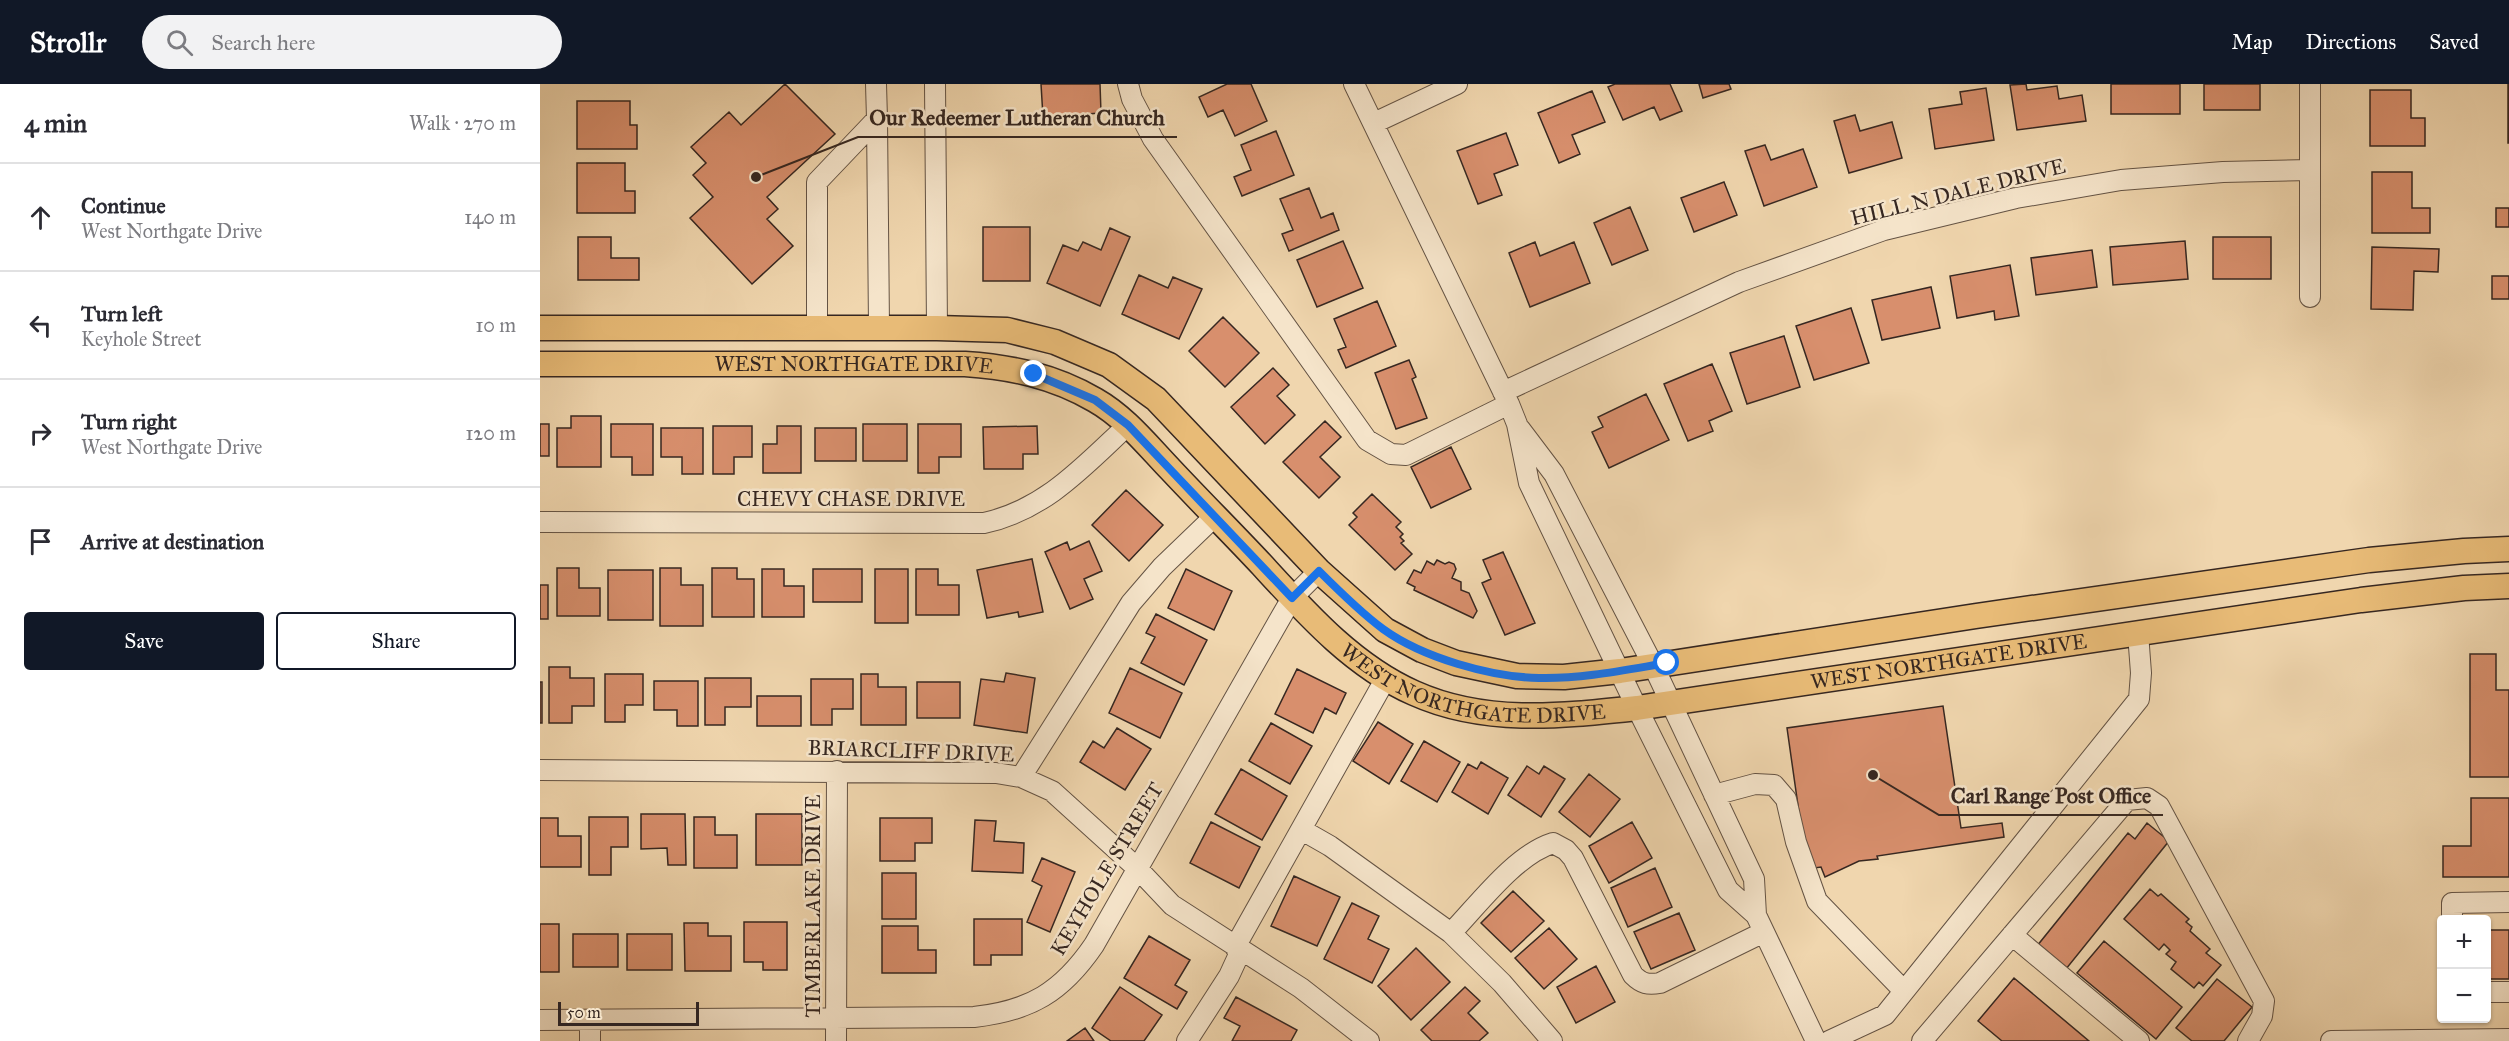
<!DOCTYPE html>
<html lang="en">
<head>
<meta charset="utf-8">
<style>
	body { margin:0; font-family:"IM FELL Great Primer",serif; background:#f2f2f3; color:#2b2b33 }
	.controls { position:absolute; right:18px; bottom:18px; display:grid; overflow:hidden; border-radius:6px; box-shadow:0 2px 4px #0004 }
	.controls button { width:54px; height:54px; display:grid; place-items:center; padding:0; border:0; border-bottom:2px solid #e1e1e2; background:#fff; color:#2b2b33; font:30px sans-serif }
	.scale { position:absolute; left:18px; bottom:15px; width:141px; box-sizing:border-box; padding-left:6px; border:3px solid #362721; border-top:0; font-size:16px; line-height:21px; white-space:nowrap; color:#362721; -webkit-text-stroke:4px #f5e4ca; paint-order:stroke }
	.stop { position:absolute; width:18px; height:18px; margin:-14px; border:4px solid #1a73e8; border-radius:50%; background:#fff }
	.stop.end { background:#1a73e8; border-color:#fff; box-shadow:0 2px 6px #0008 }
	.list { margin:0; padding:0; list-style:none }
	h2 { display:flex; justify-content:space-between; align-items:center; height:78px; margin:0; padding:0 24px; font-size:26px }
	h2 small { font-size:20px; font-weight:400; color:#7c7c81 }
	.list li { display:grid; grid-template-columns:39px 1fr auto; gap:18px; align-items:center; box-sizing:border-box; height:108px; padding:0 24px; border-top:2px solid #e1e1e2 }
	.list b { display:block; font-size:22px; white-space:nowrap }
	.list p { margin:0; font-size:20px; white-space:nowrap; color:#7c7c81 }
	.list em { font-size:20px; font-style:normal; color:#7c7c81 }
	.actions { display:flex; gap:12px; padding:18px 24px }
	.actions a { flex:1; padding:14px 0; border:2px solid #111827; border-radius:6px; text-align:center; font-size:21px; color:#111827 }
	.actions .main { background:#111827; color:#fff }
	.icon { flex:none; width:33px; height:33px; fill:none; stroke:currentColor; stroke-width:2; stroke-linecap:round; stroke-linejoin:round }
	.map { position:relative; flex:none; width:1969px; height:957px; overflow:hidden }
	header { display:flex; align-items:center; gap:36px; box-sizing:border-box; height:84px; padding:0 30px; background:#111827; color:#fff }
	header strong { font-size:28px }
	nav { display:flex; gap:33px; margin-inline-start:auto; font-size:21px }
	.search { width:420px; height:54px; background:#f2f2f3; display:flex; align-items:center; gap:15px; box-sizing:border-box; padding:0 21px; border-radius:33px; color:#7c7c81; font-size:22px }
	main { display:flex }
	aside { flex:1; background:#fff }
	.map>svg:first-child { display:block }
	.building { fill:#d88f6d; stroke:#362721; stroke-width:1.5 }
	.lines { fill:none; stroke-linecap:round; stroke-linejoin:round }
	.minor-casing { stroke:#645344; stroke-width:22 }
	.major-casing { stroke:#362721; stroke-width:27 }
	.minor { stroke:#f5e4ca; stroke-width:20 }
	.major { stroke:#e8bb77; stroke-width:24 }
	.route { stroke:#1a73e8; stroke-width:8 }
	.labels { text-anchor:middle; stroke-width:5; stroke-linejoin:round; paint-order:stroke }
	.street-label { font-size:21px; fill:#362721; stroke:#f5e4ca }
	.leader { fill:none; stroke:#362721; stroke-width:2 }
	.callout-dot { fill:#362721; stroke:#f5e4ca; stroke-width:2 }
	.callout-label { font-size:22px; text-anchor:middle; font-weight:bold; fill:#362721; stroke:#f5e4ca; stroke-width:5; stroke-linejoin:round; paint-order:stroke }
</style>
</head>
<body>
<header>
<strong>Strollr</strong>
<div class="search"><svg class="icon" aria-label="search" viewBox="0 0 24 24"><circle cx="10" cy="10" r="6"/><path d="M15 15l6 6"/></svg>Search here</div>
<nav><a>Map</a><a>Directions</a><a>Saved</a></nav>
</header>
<main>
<aside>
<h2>4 min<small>Walk · 270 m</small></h2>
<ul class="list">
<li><svg class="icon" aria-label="ahead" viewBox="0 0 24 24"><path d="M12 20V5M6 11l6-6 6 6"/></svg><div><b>Continue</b><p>West Northgate Drive</p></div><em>140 m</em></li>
<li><svg class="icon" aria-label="left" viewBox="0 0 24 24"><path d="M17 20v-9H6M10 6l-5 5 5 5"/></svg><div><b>Turn left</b><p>Keyhole Street</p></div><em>10 m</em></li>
<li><svg class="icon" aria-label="right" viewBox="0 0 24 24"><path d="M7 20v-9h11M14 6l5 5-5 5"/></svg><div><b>Turn right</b><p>West Northgate Drive</p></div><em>120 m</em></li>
<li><svg class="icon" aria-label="arrive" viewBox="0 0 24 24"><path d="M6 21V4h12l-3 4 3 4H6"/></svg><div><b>Arrive at destination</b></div></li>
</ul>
<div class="actions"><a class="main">Save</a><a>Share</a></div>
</aside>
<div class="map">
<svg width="1969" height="957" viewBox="0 0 1969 957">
	<rect width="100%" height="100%" fill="#f0d6ae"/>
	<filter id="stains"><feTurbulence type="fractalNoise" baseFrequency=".00333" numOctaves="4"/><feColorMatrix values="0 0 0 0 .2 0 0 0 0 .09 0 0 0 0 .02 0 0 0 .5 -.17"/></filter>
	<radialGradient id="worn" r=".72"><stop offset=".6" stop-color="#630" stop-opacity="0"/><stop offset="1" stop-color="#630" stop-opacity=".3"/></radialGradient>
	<path class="building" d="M 245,0 L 295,50 L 227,113 L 238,125 L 227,135 L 253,162 L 212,200 L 150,134 L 173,113 L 153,91 L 166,79 L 151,63 L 189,28 L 201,41 Z
		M 501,0 L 560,0 L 561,29 L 503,33 Z
		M 687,0 L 711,0 L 727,37 L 695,52 L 683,26 L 668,33 L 659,13 Z
		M 1075,0 L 1130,0 L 1142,27 L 1120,36 L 1114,23 L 1083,36 L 1068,3 Z
		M 1159,0 L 1189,0 L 1191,5 L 1163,14 Z
		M 1486,0 L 1487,6 L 1517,2 L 1519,15 L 1542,11 L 1546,37 L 1477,46 L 1470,1 Z
		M 1571,0 L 1640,0 L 1640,30 L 1571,30 Z
		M 1664,0 L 1720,0 L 1720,26 L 1664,26 Z
		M 1968,0 L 1969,0 L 1969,59 L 1968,59 Z
		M 1446,4 L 1454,56 L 1395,65 L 1389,25 L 1422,20 L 1420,8 Z
		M 1830,6 L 1871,6 L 1871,34 L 1885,34 L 1885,62 L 1830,62 Z
		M 1052,7 L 1065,38 L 1032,51 L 1040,70 L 1019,79 L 998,29 Z
		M 37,17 L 90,17 L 90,41 L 97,41 L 97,65 L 37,65 Z
		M 1315,31 L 1320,47 L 1352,38 L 1362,74 L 1309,89 L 1294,37 Z
		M 736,47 L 754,91 L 702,112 L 694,93 L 711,86 L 701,61 Z
		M 966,49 L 978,81 L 954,90 L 962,111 L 938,120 L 917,67 Z
		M 1225,61 L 1231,76 L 1263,65 L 1277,103 L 1224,122 L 1205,67 Z
		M 37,79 L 85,79 L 85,107 L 95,107 L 95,129 L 37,129 Z
		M 1832,88 L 1872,88 L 1872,124 L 1890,124 L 1890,149 L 1832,149 Z
		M 1184,98 L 1197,131 L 1154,148 L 1141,114 Z
		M 769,104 L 781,134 L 793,129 L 799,146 L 749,167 L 742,150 L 753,146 L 740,115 Z
		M 1090,123 L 1108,166 L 1072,181 L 1054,139 Z
		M 1956,124 L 1969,124 L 1969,143 L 1956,143 Z
		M 443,143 L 490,143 L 490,197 L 443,197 Z
		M 570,144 L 590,153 L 560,222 L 507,199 L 523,161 L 538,167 L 543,158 L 561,166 Z
		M 38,153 L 71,153 L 71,174 L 99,174 L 99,196 L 38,196 Z
		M 1673,153 L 1731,153 L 1731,195 L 1673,195 Z
		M 803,157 L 823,204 L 777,223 L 757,176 Z
		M 1645,157 L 1648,195 L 1573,201 L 1570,163 Z
		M 995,158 L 1000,172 L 1034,158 L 1050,199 L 990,223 L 969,169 Z
		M 1832,163 L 1899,165 L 1898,188 L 1874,187 L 1873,226 L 1831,225 Z
		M 1552,166 L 1557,203 L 1496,211 L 1491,174 Z
		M 1470,181 L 1479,232 L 1455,236 L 1454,227 L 1417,234 L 1410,192 Z
		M 599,191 L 628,204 L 633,193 L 662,205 L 639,255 L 582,230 Z
		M 1952,192 L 1969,192 L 1969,215 L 1952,215 Z
		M 1391,203 L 1400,244 L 1342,256 L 1332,216 Z
		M 837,217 L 856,262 L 806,284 L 798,266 L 806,263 L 794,235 Z
		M 1311,224 L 1329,279 L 1274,296 L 1256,242 Z
		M 683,233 L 719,269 L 685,303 L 649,267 Z
		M 1244,252 L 1260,303 L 1207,320 L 1190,269 Z
		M 869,276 L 876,293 L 872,295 L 887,334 L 856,345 L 835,289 Z
		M 1172,280 L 1192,327 L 1169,337 L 1173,347 L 1148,357 L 1124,300 Z
		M 733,284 L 749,301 L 737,312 L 755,331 L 725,360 L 691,323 Z
		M 1106,310 L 1129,356 L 1069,384 L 1052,348 L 1063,343 L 1058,333 Z
		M 31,332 L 61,332 L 61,383 L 17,383 L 17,344 L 31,344 Z
		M 785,337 L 801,353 L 780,373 L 800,393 L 779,414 L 743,378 Z
		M 0,340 L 9,340 L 9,372 L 0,372 Z
		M 71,340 L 113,340 L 113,391 L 92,391 L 92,373 L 71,373 Z
		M 323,340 L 367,340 L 367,377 L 323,377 Z
		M 378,340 L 421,340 L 421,373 L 399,373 L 399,389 L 378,389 Z
		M 173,342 L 212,342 L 212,373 L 194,373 L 194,390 L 173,390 Z
		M 237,342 L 261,342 L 261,389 L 223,389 L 223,360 L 237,360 Z
		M 497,342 L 498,370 L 483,370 L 483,385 L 444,385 L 443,343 Z
		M 121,344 L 163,344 L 163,390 L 142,390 L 142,373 L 121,373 Z
		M 275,344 L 316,344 L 316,377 L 275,377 Z
		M 911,363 L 931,405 L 891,424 L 871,383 Z
		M 586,406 L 623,441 L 589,477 L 552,441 Z
		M 832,410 L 861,438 L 856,443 L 863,450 L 860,453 L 864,457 L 861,459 L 872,470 L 855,486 L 809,441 L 817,433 L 813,429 Z
		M 549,457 L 562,487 L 544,495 L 553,515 L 530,525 L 505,468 L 527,458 L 530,466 Z
		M 963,468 L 995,539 L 965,551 L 942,499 L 951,495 L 943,476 Z
		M 492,475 L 503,528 L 479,533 L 478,528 L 447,534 L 437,486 Z
		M 897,476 L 905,480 L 909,478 L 914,480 L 916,485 L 912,494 L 921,498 L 921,506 L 929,509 L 937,527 L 933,534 L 874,506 L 875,503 L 867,499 L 874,486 L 881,489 L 887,477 L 894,481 Z
		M 17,484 L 39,484 L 39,504 L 60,504 L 60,532 L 17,532 Z
		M 120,484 L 141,484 L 141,501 L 163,501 L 163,542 L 120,542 Z
		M 172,484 L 197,484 L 197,495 L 214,495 L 214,533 L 172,533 Z
		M 222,485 L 244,485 L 244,502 L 264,502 L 264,533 L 222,533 Z
		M 273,485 L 322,485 L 322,518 L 273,518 Z
		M 335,485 L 368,485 L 368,539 L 335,539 Z
		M 376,485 L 398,485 L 398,501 L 419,501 L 419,531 L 376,531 Z
		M 646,485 L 692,507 L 674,546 L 628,524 Z
		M 68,486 L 113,486 L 113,536 L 68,536 Z
		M 0,501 L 8,501 L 8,535 L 0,535 Z
		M 616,530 L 667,556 L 644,601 L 601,579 L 615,553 L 606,549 Z
		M 1930,570 L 1956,570 L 1956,606 L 1969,606 L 1969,693 L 1930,693 Z
		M 9,583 L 30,583 L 30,594 L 54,594 L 54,622 L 32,622 L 32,639 L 9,639 Z
		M 590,584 L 642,609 L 620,654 L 569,629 Z
		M 757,585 L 806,609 L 796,630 L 785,624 L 773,649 L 735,630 Z
		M 466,589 L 495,594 L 487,649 L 434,641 L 441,595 L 464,598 Z
		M 65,590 L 103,590 L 103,621 L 85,621 L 85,638 L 65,638 Z
		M 321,590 L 338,590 L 338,603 L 366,603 L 366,641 L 321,641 Z
		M 165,594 L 211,594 L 211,623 L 185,623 L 185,641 L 165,641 Z
		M 271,595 L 313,595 L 313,625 L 292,625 L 292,641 L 271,641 Z
		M 114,597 L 158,597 L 158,642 L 137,642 L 137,626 L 114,626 Z
		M 0,598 L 2,598 L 2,639 L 0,639 Z
		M 377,598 L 420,598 L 420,634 L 377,634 Z
		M 217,612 L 261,612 L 261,642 L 217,642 Z
		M 1403,622 L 1421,744 L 1462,739 L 1464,753 L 1337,772 L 1338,775 L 1319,777 L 1285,793 L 1281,783 L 1267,785 L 1247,644 Z
		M 838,638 L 873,660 L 849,700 L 813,677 Z
		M 731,639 L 772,662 L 750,700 L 709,677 Z
		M 577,644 L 611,665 L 585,706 L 540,678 L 553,657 L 564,664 Z
		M 884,657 L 920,678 L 897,718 L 861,697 Z
		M 941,678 L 968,694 L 948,730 L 912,708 L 928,680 L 937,685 Z
		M 987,682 L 999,690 L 1004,682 L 1025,695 L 1001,733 L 968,711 Z
		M 701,685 L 747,712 L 722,756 L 675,730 Z
		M 1049,690 L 1080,715 L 1050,753 L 1019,728 Z
		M 1931,714 L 1969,714 L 1969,793 L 1903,793 L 1903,762 L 1931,762 Z
		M 101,730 L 145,730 L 146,781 L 128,781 L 127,764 L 101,765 Z
		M 216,730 L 262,730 L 262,781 L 216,781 Z
		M 49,733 L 88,733 L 88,763 L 71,763 L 71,791 L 49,791 Z
		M 154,733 L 175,733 L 175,751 L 197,751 L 197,784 L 154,784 Z
		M 0,734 L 18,734 L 18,752 L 41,752 L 41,783 L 0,783 Z
		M 340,734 L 392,734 L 392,759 L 375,759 L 375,777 L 340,777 Z
		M 435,736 L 456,737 L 454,757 L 484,759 L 483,789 L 432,787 Z
		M 671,738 L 720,763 L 699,804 L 650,779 Z
		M 1092,738 L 1112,774 L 1069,799 L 1049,762 Z
		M 1607,739 L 1629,757 L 1526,885 L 1497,862 L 1588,749 L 1595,755 Z
		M 502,774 L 535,788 L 510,848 L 487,838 L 502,802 L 492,797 Z
		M 1115,784 L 1132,823 L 1088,843 L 1071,804 Z
		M 342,789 L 376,789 L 376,835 L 342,835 Z
		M 754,792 L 800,813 L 777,862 L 731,842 Z
		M 1610,805 L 1618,812 L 1621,810 L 1649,835 L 1646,838 L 1652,843 L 1650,847 L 1670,865 L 1666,869 L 1681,881 L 1663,902 L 1659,898 L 1654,904 L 1631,885 L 1636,878 L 1626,870 L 1630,866 L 1624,860 L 1619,866 L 1584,835 Z
		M 973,807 L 1004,837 L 971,868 L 941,839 Z
		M 812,819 L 839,832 L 828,855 L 849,865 L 832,899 L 784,875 Z
		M 1139,829 L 1155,866 L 1111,885 L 1094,848 Z
		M 434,835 L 482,835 L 482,871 L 451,871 L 451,881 L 434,881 Z
		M 204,838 L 247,838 L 247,886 L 223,886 L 223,878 L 204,878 Z
		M 144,839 L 168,839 L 168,852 L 191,852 L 191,887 L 145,887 Z
		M 0,840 L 19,840 L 19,888 L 0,888 Z
		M 342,842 L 378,842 L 378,866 L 396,866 L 396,889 L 342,889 Z
		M 1009,844 L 1037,875 L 1004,905 L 975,874 Z
		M 1946,846 L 1969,846 L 1969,895 L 1946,895 Z
		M 33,850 L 78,850 L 78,883 L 33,883 Z
		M 87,850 L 132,850 L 132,886 L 87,886 Z
		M 609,852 L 650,876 L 635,901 L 647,908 L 637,925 L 584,894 Z
		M 1564,857 L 1642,923 L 1616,955 L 1537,889 Z
		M 876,864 L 910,898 L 871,936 L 838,902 Z
		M 1056,882 L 1075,918 L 1036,939 L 1017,903 Z
		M 1474,894 L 1549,957 L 1462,957 L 1438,937 Z
		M 1677,895 L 1712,923 L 1684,957 L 1652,957 L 1636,944 Z
		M 580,903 L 622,931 L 604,957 L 571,957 L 552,944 Z
		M 925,903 L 940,917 L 928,929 L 948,949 L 939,957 L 892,957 L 881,946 Z
		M 696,913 L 757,946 L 751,957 L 692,957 L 700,942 L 684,934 Z
		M 545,944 L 554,957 L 527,957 Z"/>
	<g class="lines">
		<g class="minor-casing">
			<path id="minor" d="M 336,0 L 337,35
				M 395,0 L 397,244
				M 588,0 L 592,15 L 613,55 L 827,356 L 851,370 L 866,371 L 969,320
				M 814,0 L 969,320 L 977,340 L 989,399 L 1097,624 L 1188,806 L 1216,831 L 1276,957
				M 834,39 L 917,0
				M 1770,213 L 1770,0
				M 277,243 L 277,98 L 337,35 L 339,243
				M 963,308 L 1199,198 L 1344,146 L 1476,114 L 1581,96 L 1683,88 L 1770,86
				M 980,345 L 1014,390 L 1113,581 L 1214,795 L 1216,831
				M 0,438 L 444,439 C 505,426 544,382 588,341
				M 0,686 L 456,689 L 481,693 L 512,707 L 597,784 L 632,821 L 761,904 L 829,957
				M 481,693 L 591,519 L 622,483 L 675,432
				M 1174,711 L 1215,700 L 1234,701 L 1246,715 L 1256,758 L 1277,817 L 1364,907
				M 762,746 L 790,762 L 911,849 C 939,820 975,771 1013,759 L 1026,766 L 1033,774 L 1093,891 C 1102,900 1108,901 1120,899 L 1224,848
				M 1912,836 L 1912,819 L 1969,818
				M 911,849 L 962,899 L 1012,957
				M 1472,851 L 1599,957
				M 695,863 L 846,594
				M 1946,908 L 1969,908
				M 0,936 L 434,933 C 490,927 522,908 554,861 L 741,533 L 752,514 L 779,487
				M 50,936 L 50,957
				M 296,957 L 297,687
				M 647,957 L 689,892 L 701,866
				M 1289,957 L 1345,931 L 1599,615 L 1601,589 L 1598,549
				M 1382,957 L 1587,716 L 1607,714 L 1619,722 L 1724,917 L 1722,932 L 1708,957
				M 1791,957 L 1969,955"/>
		</g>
		<g class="major-casing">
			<g id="major">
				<path d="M 0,244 L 397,244 L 467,246 L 515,258 L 569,281 L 616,315 L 779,487 L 845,546 L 882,566 L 916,579 L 977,592 L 1024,593 L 1080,587 L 1436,532 L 1829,476 L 1924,467 L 1969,465"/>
				<path id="s1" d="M 0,280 L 425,280 C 471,283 514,292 555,316 C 585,333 607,361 631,386 C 661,418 692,449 722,481 C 766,529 813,582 874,609 C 945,641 1022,632 1097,624 L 1821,516 L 1924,504 L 1969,502"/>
			</g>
		</g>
		<use href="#minor" class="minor"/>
		<use href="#major" class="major"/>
	</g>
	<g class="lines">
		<path class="route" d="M 494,290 L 555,316 L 588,341 L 752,514 L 779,487 C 799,507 820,528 843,545 C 883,574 951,593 999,594 C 1042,595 1085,586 1127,579"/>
	</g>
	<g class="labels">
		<g class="street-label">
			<text transform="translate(1418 108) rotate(-14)" y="7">HILL N DALE DRIVE</text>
			<text dy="7" stroke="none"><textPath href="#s1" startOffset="314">WEST NORTHGATE DRIVE</textPath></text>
			<text x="311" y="422">CHEVY CHASE DRIVE</text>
			<text dy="7" stroke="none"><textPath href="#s1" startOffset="1538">WEST NORTHGATE DRIVE</textPath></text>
			<text dy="7" stroke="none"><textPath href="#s1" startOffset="1052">WEST NORTHGATE DRIVE</textPath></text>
			<text transform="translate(371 667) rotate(2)" y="7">BRIARCLIFF DRIVE</text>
			<text transform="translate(567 785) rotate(-59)" y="7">KEYHOLE STREET</text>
			<text transform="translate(273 822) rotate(-90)" y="7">TIMBERLAKE DRIVE</text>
		</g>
	</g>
	<path class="leader" d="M216 93L318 53H637M1333 691L1399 731H1623"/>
	<g class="callout-dot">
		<circle cx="216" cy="93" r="6"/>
		<circle cx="1333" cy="691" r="6"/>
	</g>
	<g class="callout-label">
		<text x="477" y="41">Our Redeemer Lutheran Church</text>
		<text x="1511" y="719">Carl Range Post Office</text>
	</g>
	<rect width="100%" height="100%" filter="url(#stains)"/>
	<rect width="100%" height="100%" fill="url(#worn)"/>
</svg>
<div class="controls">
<button>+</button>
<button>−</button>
</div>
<div class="scale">50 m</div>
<div class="stop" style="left:1127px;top:579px"></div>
<div class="stop end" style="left:494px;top:290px"></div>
</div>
</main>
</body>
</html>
